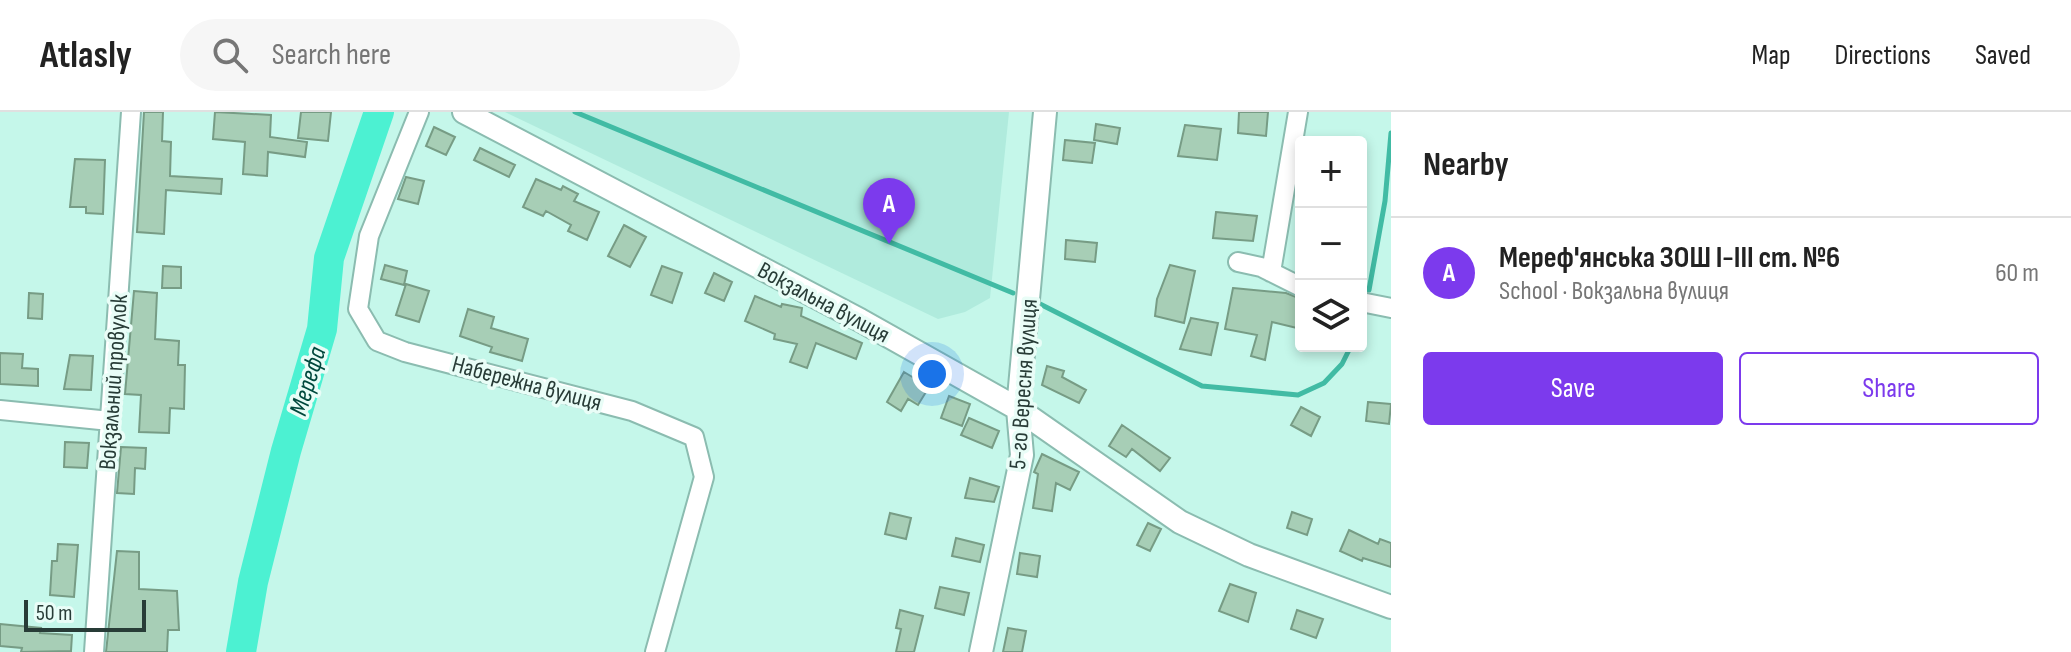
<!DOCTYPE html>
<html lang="en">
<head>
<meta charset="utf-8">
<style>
	body { margin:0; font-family:"Sofia Sans Condensed",sans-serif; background:#f6f6f6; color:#222 }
	.controls { position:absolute; right:24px; top:24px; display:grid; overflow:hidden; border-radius:8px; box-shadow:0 4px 12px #0003 }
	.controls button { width:72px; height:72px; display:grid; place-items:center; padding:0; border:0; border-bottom:2px solid #e0e0e0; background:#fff; color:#222; font:40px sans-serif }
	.scale { position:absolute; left:24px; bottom:20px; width:122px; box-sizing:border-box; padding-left:8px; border:4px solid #283c37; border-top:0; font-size:22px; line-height:28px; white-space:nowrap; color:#283c37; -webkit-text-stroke:6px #e9fdf7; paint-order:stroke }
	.you { position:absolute; left:932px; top:262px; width:28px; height:28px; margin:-20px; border:6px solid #fff; border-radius:50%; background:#1a73e8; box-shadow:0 0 0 12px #1a73e833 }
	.badge { display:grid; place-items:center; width:52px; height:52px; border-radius:50%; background:#7c3aed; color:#fff; font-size:26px; font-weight:700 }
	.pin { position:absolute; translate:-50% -66px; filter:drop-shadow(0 2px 4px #0008) }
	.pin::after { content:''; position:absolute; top:42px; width:28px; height:24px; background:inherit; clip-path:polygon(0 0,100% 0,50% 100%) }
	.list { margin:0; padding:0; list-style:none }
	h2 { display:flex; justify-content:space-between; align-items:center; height:104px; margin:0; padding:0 32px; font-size:34px }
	h2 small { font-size:26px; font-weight:400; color:#767676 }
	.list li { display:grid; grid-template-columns:52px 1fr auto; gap:24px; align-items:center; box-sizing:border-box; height:112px; padding:0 32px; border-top:2px solid #e0e0e0 }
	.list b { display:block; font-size:30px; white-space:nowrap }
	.list p { margin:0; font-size:26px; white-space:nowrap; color:#767676 }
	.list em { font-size:26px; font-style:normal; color:#767676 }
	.actions { display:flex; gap:16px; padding:24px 32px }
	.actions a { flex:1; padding:18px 0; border:2px solid #7c3aed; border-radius:8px; text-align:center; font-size:28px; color:#7c3aed }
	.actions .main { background:#7c3aed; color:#fff }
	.icon { flex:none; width:44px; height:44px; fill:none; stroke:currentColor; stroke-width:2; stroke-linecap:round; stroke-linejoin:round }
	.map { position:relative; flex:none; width:1391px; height:540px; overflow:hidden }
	header { display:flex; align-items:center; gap:48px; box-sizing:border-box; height:112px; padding:0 40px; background:#fff; border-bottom:2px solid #e0e0e0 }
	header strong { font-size:38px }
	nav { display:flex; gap:44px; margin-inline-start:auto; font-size:28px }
	.search { width:560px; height:72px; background:#f6f6f6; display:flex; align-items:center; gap:20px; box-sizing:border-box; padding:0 28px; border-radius:44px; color:#767676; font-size:30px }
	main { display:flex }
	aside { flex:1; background:#fff }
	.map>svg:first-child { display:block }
	.built { fill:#b0ebdd }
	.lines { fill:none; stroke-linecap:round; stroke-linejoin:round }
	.stream { stroke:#41bba4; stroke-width:5 }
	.river { stroke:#4cf1d2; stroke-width:30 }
	.building { fill:#a7ceb6; stroke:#779c85; stroke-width:2 }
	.minor-casing { stroke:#8bbcb0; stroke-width:22 }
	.tertiary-casing { stroke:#8bbcb0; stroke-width:26 }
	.minor { stroke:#fff; stroke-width:18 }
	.tertiary { stroke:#fff; stroke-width:22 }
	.labels { text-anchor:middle; stroke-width:7; stroke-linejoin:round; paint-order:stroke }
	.street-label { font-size:24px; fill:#283c37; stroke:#e9fdf7 }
	.water-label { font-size:26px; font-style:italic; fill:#00493d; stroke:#e9fdf7 }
</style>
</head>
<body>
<header>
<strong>Atlasly</strong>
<div class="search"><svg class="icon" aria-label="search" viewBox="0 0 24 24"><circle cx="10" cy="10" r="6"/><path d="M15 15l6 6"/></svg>Search here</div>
<nav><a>Map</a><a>Directions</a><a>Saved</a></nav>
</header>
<main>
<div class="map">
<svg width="1391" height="540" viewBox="0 0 1391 540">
	<rect width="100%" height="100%" fill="#c5f7ea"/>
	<path class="built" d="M 505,0 L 1009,0 L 990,186 L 965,200 L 938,207 Z"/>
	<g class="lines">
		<path class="stream" d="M 575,0 L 1013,181
			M 1369,178 L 1385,89 L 1391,21
			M 1040,192 L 1202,274 L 1298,283 L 1324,271 L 1342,252 L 1351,234
			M 1361,213 L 1363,204"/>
		<path class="river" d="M 241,540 L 253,470 L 286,339 L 322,217 L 329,146 L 379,0"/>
	</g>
	<path class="building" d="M 144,0 L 163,0 L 162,29 L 171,30 L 170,64 L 222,67 L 221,82 L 166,78 L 164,122 L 137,120 Z
		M 215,0 L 271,3 L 270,25 L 307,30 L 305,45 L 268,40 L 267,64 L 243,62 L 245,30 L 213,27 Z
		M 301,0 L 331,0 L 328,29 L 298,26 Z
		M 1239,0 L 1268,0 L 1266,24 L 1238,21 Z
		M 1096,12 L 1120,16 L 1117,32 L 1094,28 Z
		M 1185,13 L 1221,17 L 1217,48 L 1178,44 Z
		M 434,15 L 455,25 L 446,43 L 426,34 Z
		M 1065,28 L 1095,31 L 1092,51 L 1063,48 Z
		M 480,36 L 515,53 L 509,65 L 474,48 Z
		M 75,47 L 105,48 L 103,102 L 86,101 L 86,95 L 70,95 Z
		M 406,65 L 424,69 L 418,92 L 398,87 Z
		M 536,67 L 561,78 L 563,74 L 578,82 L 574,89 L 599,100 L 587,128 L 568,119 L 571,113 L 546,99 L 543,104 L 523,95 Z
		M 1216,100 L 1257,104 L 1253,129 L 1213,126 Z
		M 624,113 L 646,125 L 630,155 L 608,144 Z
		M 1066,128 L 1097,131 L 1095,150 L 1065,147 Z
		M 385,153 L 407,159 L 404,173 L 381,167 Z
		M 1170,153 L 1195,159 L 1184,211 L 1155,204 L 1157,187 Z
		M 163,154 L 181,155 L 181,176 L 162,176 Z
		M 662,154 L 682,161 L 672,191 L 651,183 Z
		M 714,161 L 732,170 L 724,189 L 705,181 Z
		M 406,172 L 429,179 L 419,210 L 396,203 Z
		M 1233,176 L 1286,181 L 1301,187 L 1301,217 L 1272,210 L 1265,248 L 1251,244 L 1257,223 L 1225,217 Z
		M 134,179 L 157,181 L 155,227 L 179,229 L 178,253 L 185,253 L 184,297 L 170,296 L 169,321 L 139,320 L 141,283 L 125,282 Z
		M 29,181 L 43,182 L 42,207 L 28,206 Z
		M 755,184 L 781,195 L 782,192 L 802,196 L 801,204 L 862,231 L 856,247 L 816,231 L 807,256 L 790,250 L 797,232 L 774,227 L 775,222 L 745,209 Z
		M 468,197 L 494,205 L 491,216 L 528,227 L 522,249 L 490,240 L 492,235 L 460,224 Z
		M 1191,206 L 1218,211 L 1211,243 L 1180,237 Z
		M 0,241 L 23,242 L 22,256 L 38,257 L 38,274 L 0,272 Z
		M 70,243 L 93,244 L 91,278 L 64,277 Z
		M 1047,254 L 1064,259 L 1062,265 L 1086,278 L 1079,291 L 1042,273 Z
		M 904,260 L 929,275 L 918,293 L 908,287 L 901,299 L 887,290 Z
		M 949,284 L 970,292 L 962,314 L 941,306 Z
		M 1368,290 L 1391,292 L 1389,312 L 1366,309 Z
		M 1301,295 L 1320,305 L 1311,324 L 1291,313 Z
		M 969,306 L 999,319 L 992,336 L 961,323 Z
		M 1122,313 L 1170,346 L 1160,359 L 1132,337 L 1126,345 L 1109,334 Z
		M 65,330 L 89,331 L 87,356 L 64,355 Z
		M 121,335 L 146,336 L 145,357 L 135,356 L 134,382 L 117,381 Z
		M 1042,342 L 1079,360 L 1070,378 L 1056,371 L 1052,399 L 1033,396 L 1038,362 L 1034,360 Z
		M 970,366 L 999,375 L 994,390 L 965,386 Z
		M 1292,400 L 1312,407 L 1307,423 L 1287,416 Z
		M 890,401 L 911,406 L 906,427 L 885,422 Z
		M 1148,411 L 1161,417 L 1150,439 L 1137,433 Z
		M 1349,418 L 1378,432 L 1380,427 L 1391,431 L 1391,455 L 1363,446 L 1362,449 L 1340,439 Z
		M 956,426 L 984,433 L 980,450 L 952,444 Z
		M 58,432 L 78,433 L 74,485 L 50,483 L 52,449 L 57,449 Z
		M 117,439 L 139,440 L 139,477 L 177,479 L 179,518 L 168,518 L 167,540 L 106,540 Z
		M 1020,441 L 1040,444 L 1037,465 L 1017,462 Z
		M 1230,472 L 1256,481 L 1248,510 L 1219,499 Z
		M 940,475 L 969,481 L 964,503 L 935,496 Z
		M 900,498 L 923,504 L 914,540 L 896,540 L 901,517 L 896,516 Z
		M 1297,498 L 1323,507 L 1316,526 L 1291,517 Z
		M 0,512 L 41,516 L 40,521 L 72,523 L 71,539 L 21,540 L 22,536 L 0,534 Z
		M 1008,516 L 1026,519 L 1022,540 L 1003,540 Z"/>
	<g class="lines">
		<g class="minor-casing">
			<path id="minor" d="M 419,0 L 369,124 L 358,197 L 377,229 L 405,240 L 632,299 L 694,325 L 704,365 L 655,540
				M 1238,150 L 1261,155 L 1301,175
				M 1271,160 L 1298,0
				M 1361,190 L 1391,196
				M 0,298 L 110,309
				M 94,540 L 131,0"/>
		</g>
		<g class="tertiary-casing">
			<path id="tertiary" d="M 464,0 L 860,208 L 1018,297 L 1180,410 L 1249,443 L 1391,495
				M 981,540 L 1022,343 L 1018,297 L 1045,0"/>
		</g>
		<use href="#minor" class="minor"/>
		<use href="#tertiary" class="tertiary"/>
	</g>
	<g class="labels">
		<g class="street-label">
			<text transform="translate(824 190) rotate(28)" y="8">Вокзальна вулиця</text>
			<text transform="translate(113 270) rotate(-86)" y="8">Вокзальний провулок</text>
			<text transform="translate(527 271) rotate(15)" y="8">Набережна вулиця</text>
			<text transform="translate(1023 272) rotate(-86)" y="8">5-го Вересня вулиця</text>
		</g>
		<g class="water-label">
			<text transform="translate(307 269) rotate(-73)" y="9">Мерефа</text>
		</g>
	</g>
</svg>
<div class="controls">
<button>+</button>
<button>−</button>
<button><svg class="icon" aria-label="layers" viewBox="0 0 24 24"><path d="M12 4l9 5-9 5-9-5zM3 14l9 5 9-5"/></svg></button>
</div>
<div class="scale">50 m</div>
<div class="you"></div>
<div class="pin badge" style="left:889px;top:132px">A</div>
</div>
<aside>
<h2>Nearby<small></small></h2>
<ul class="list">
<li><span class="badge">A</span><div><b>Мереф'янська ЗОШ І-ІІІ ст. №6</b><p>School · Вокзальна вулиця</p></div><em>60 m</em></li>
</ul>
<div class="actions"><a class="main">Save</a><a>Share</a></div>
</aside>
</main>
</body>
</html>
